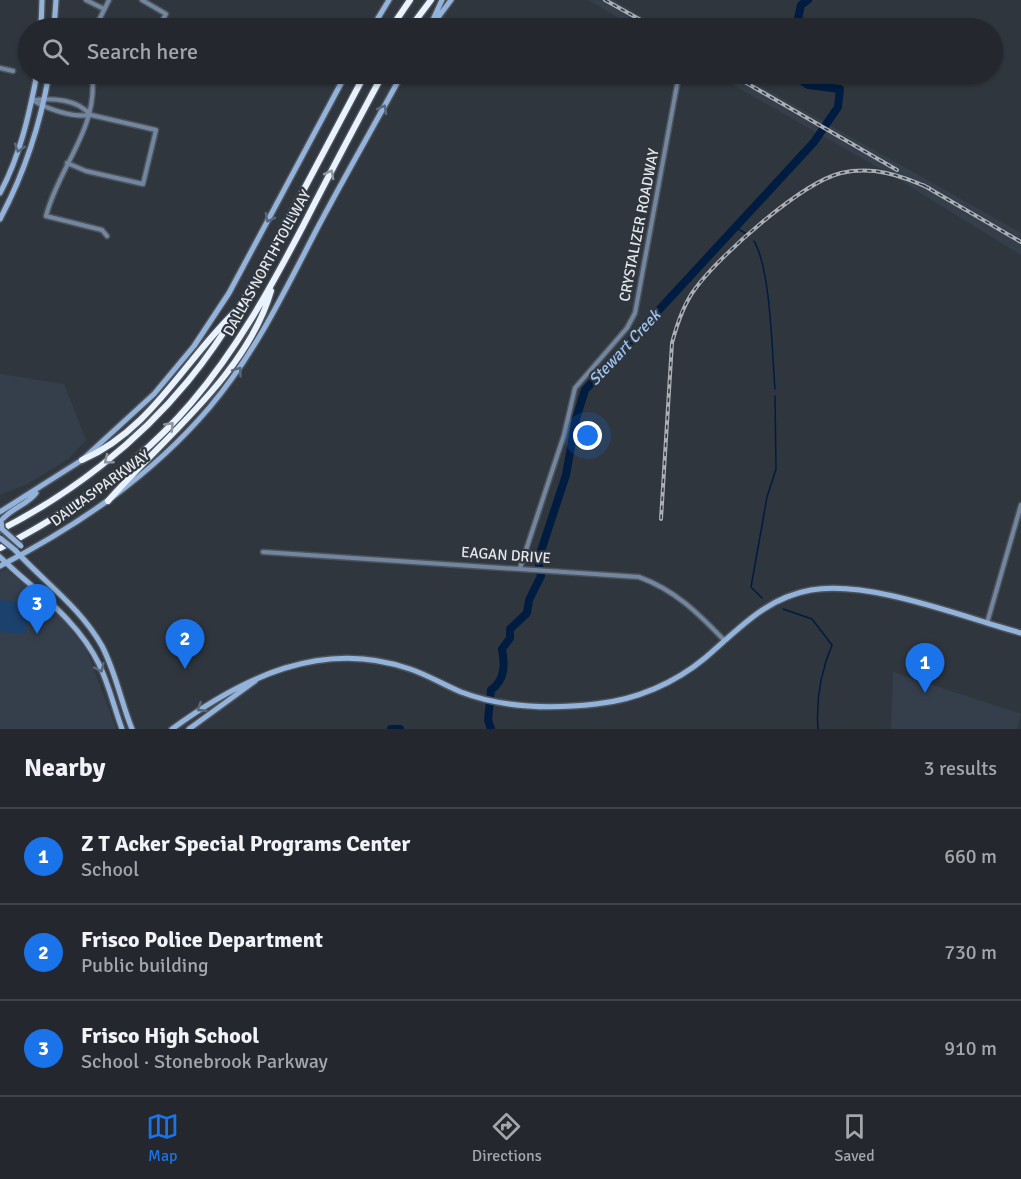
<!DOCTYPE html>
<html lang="en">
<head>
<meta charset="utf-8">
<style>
	body { margin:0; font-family:Signika,sans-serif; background:#2c3036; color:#f1f3f6 }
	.you { position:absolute; left:588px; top:436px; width:21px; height:21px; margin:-15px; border:4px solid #fff; border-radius:50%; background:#1a73e8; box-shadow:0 0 0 9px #1a73e833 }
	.badge { display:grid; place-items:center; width:39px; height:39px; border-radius:50%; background:#1a73e8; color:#fff; font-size:20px; font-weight:700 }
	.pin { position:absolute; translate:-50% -50px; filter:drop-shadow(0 2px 3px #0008) }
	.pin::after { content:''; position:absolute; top:32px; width:21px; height:18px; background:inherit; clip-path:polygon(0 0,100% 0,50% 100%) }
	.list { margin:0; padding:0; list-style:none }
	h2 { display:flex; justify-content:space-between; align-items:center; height:78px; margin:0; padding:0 24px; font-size:26px }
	h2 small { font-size:20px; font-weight:400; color:#a3a6aa }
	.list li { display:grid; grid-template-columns:39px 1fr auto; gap:18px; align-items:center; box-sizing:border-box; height:96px; padding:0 24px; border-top:2px solid #41444a }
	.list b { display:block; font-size:22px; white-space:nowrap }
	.list p { margin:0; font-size:20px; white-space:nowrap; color:#a3a6aa }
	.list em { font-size:20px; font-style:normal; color:#a3a6aa }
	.icon { flex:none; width:33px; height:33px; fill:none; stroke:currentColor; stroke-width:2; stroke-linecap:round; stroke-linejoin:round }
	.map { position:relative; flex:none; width:1021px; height:729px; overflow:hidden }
	.search { position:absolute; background:#24282e; box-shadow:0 2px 4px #0004; left:18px; right:18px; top:18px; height:66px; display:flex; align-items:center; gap:15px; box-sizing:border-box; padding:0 21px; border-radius:33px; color:#a3a6aa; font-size:22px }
	.sheet { height:366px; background:#24282e }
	nav { display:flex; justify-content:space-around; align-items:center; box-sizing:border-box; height:84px; border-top:2px solid #41444a; background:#24282e; font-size:16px; color:#a3a6aa }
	nav a { display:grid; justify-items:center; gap:3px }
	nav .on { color:#1a73e8 }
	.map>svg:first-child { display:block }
	.built { fill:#353f4c }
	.green { fill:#1b416c }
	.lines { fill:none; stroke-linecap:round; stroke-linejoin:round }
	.stream { stroke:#001c41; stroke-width:1.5 }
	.river { stroke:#001c41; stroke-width:8 }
	.minor-casing { stroke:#4d525a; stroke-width:7 }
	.secondary-casing { stroke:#4d525a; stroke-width:8 }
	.motorway-casing { stroke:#4d525a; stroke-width:9 }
	.minor { stroke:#72869f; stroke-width:4 }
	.secondary { stroke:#93b3db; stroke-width:5 }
	.motorway { stroke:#e9f3ff; stroke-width:6 }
	.rail-casing { stroke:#abafb5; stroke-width:4 }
	.rail { stroke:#30363e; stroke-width:1.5; stroke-dasharray:4.5; stroke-linecap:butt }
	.secondary-bridge-casing { stroke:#4d525a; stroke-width:8; stroke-linecap:butt }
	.secondary-bridge { stroke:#93b3db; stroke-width:5 }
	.oneway { stroke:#58687d }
	.oneway2 { stroke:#8c949e }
	.labels { text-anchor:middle; stroke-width:4.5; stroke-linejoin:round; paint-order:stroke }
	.street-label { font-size:15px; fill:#e4e8ed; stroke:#30363e }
	.water-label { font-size:16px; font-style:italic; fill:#9ec4f2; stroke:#30363e }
</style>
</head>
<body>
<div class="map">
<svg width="1021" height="729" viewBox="0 0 1021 729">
	<rect width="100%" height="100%" fill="#30363e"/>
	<path class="built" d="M 588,0 L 614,0 L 661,28 L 637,28 Z
		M 714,74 L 739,74 L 1021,233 L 1021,255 L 893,176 Z
		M 0,374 L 64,384 L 86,440 L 68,459 L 27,484 L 0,495 Z
		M 6,569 L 62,618 L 87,651 L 116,729 L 0,729 L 0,572 Z
		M 893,672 L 1021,714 L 1017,729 L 891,729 Z"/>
	<path class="green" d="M 0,600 L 29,603 L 26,634 L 0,632 Z"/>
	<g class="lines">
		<path class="stream" d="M 733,226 L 745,233
			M 754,241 C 771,270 772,353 775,389
			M 762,598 L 751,587 L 767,497 L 776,469 L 775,396
			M 783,609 L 812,619 L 832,645 C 821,671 816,701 818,729"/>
		<path class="river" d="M 808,0 L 801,5 L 798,18 L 808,28
			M 391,729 L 400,729
			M 491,729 L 488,720 L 491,690 C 505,680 505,665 502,649 L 510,638 L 510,629 L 527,613 L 529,600 L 541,576 L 538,560 L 566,475 L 576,419 L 585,390 L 814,142 L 838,107 L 840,89 L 808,85 L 801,80 L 799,74"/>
		<g class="minor-casing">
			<path id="minor" d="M 86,0 L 104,9
				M 142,0 L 166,14 L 158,28
				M 95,28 L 109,0
				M 0,68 L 13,71
				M 92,74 C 99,128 59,166 46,216 L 102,230 L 107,236
				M 128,74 L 133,76 L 134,74
				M 32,100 C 48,109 72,118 91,115 L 156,130 L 143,184 L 86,171 L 67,163
				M 34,100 C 52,98 78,99 90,115
				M 263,552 L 639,577 C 675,590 698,613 724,640
				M 520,568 L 564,435 L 575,388 L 627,328 L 635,313 L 679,74
				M 987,623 L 1021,505"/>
		</g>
		<g class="secondary-casing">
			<path id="secondary" d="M 431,24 L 442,0
				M 41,28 L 42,0
				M 54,28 L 56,0
				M 372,28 L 389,0
				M 430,28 L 451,0
				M 0,193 C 20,156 29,115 37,74
				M 0,219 C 25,172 40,126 49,74
				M 0,512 L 82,460 L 154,394 L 194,346 L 229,293 L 346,74
				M 1,521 C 11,508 27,505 36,493
				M 15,550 C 44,582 80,607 102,646 C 116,673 121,702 132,729
				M 0,557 C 35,591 77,619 99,664 C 109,685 114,707 122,729
				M 0,566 C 79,525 151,476 209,408 C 257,351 285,290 319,225 C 346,174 375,124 402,74
				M 172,729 C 242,678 322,638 410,669 C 428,675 444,685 461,692 C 503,708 552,709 596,704 C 636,700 675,683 705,658 C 738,630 765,598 811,590 C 871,580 962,617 1021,633
				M 189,729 L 255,681"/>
		</g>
		<g class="motorway-casing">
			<path id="motorway" d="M 391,28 L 410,0
				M 410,28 L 431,0
				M 82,460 C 151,430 183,362 235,312
				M 108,501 C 163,438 247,374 271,291
				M 0,530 C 71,494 137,443 188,381 C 227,334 256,280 284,227 C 311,176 338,125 365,74
				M 0,548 C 72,511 138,465 191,403 C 237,349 270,289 303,226 C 329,175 356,124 383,74"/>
		</g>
		<use href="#minor" class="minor"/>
		<use href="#secondary" class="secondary"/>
		<use href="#motorway" class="motorway"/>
		<g class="rail-casing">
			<path id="rail" d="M 605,0 L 655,28
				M 731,74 L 897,170
				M 923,185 L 1021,242
				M 661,519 L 672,343 C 677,324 683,305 695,289 C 720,255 801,183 841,173 C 873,166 900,175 929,188"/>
		</g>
		<use href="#rail" class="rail"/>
		<g class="secondary-bridge-casing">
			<path id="secondary-bridge" d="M 1,521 L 2,529 L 21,546
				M 0,538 L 15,550"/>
		</g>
		<use href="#secondary-bridge" class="secondary-bridge"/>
	</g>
	<defs><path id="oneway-chevron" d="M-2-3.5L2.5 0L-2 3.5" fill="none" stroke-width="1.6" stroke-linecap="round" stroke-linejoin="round" transform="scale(1.5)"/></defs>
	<g class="oneway">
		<use href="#oneway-chevron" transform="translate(383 109) rotate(-61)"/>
		<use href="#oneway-chevron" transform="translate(19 148) rotate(108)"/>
		<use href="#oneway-chevron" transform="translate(269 218) rotate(118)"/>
		<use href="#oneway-chevron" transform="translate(238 371) rotate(-54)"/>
		<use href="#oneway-chevron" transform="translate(100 668) rotate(65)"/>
		<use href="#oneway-chevron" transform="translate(201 708) rotate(147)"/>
	</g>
	<g class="oneway2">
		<use href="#oneway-chevron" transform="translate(330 174) rotate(-62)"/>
		<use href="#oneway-chevron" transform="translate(170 426) rotate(-46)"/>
		<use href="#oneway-chevron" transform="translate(108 460) rotate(141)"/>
	</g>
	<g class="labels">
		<g class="street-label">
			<text transform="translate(639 225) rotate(-79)" y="5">CRYSTALIZER ROADWAY</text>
			<text transform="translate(267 263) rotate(-61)" y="5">DALLAS NORTH TOLLWAY</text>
			<text transform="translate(100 488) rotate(-36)" y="5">DALLAS PARKWAY</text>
			<text transform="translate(506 555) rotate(4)" y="5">EAGAN DRIVE</text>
		</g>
		<g class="water-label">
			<text transform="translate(624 347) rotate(-47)" y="6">Stewart Creek</text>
		</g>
	</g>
</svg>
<div class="you"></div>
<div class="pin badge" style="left:925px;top:693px">1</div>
<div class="pin badge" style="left:185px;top:669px">2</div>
<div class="pin badge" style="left:37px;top:634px">3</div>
<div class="search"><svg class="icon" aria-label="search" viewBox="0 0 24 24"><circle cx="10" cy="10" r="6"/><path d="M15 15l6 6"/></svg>Search here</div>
</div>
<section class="sheet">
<h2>Nearby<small>3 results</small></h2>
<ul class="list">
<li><span class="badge">1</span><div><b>Z T Acker Special Programs Center</b><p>School</p></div><em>660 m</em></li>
<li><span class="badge">2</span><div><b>Frisco Police Department</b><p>Public building</p></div><em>730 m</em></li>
<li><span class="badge">3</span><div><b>Frisco High School</b><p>School · Stonebrook Parkway</p></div><em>910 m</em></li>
</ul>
</section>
<nav>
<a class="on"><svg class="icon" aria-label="map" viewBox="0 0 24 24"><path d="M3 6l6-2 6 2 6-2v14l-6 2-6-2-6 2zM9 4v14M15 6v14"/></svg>Map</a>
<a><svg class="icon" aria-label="directions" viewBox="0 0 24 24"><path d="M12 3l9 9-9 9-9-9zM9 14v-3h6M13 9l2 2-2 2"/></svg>Directions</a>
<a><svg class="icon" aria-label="saved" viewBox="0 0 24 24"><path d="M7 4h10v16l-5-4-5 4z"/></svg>Saved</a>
</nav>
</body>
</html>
